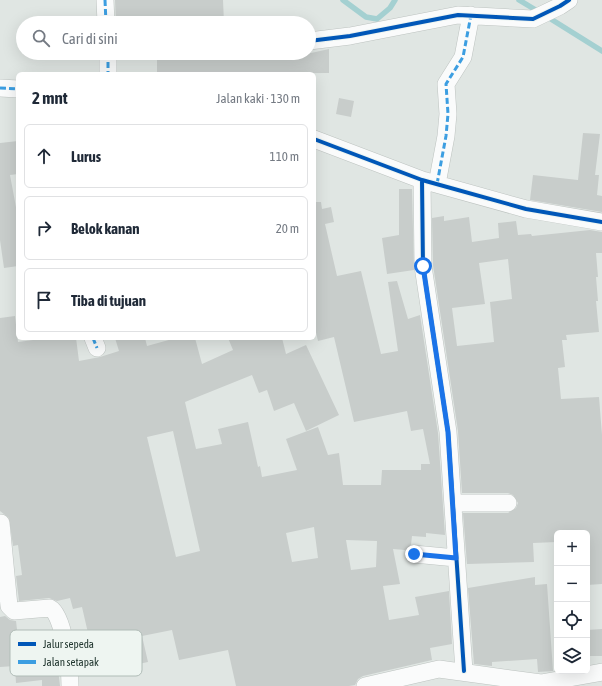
<!DOCTYPE html>
<html lang="id">
<head>
<meta charset="utf-8">
<style>
	body { margin:0; font-family:"Asap Condensed",sans-serif; background:#f2f2f3; color:#1f2937 }
	.controls { position:absolute; right:12px; bottom:12px; display:grid; overflow:hidden; border-radius:6px; box-shadow:0 4px 16px #0002 }
	.controls button { width:36px; height:36px; display:grid; place-items:center; padding:0; border:0; border-bottom:1px solid #e0e1e3; background:#fff; color:#1f2937; font:20px sans-serif }
	.stop { position:absolute; width:12px; height:12px; margin:-9px; border:3px solid #1a73e8; border-radius:50%; background:#fff }
	.stop.end { background:#1a73e8; border-color:#fff; box-shadow:0 1px 4px #0008 }
	.list { margin:0; padding:0; list-style:none }
	h2 { display:flex; justify-content:space-between; align-items:center; height:52px; margin:0; padding:0 16px; font-size:17px }
	h2 small { font-size:13px; font-weight:400; color:#747a83 }
	.list li { display:grid; grid-template-columns:26px 1fr auto; gap:12px; align-items:center; box-sizing:border-box; height:64px; margin:0 8px 8px; padding:0 8px; border:1px solid #e0e1e3; border-radius:6px }
	.list b { display:block; font-size:15px; white-space:nowrap }
	.list em { font-size:13px; font-style:normal; color:#747a83 }
	.icon { flex:none; width:22px; height:22px; fill:none; stroke:currentColor; stroke-width:2; stroke-linecap:round; stroke-linejoin:round }
	.map { position:relative; flex:none; width:602px; height:686px; overflow:hidden }
	.search { position:absolute; background:#fff; box-shadow:0 4px 16px #0002; left:16px; top:16px; width:300px; height:44px; display:flex; align-items:center; gap:10px; box-sizing:border-box; padding:0 14px; border-radius:22px; color:#747a83; font-size:15px }
	.panel { position:absolute; background:#fff; box-shadow:0 4px 16px #0002; left:16px; top:72px; width:300px; height:268px; border-radius:6px }
	.map>svg:first-child { display:block }
	.lines { fill:none; stroke-linecap:round; stroke-linejoin:round }
	.stream { stroke:#a4d0d1; stroke-width:5.5 }
	.building { fill:#c8cdcb; fill-rule:evenodd }
	.minor-casing { stroke:#bdc3c0; stroke-width:18 }
	.minor { stroke:#fafbfb; stroke-width:17 }
	.quiet { stroke:#3c9ee1; stroke-width:3; stroke-dasharray:6 3; stroke-linecap:butt }
	.cycleway-casing { stroke:#eef5f1; stroke-width:6 }
	.cycleway { stroke:#0057b8; stroke-width:4 }
	.route { stroke:#1a73e8; stroke-width:5 }
	.key { fill:#eef5f1; stroke:#b0bcb7; stroke-width:1 }
	.key-label { font-size:11px; fill:#21362f }
</style>
</head>
<body>
<div class="map">
<svg width="602" height="686" viewBox="0 0 602 686">
	<rect width="100%" height="100%" fill="#e0e6e3"/>
	<g class="lines">
		<path class="stream" d="M 343,0 L 366,17 L 377,19 L 390,8 L 395,0
			M 519,0 L 539,12
			M 546,16 L 602,51"/>
	</g>
	<path class="building" d="M 115,0 L 223,0 L 224,23 L 116,23 Z
		M 329,49 L 329,73 L 157,74 L 157,53 L 225,53 L 225,55 L 271,56 L 271,53 L 311,53 Z
		M 339,98 L 354,101 L 351,117 L 336,114 Z
		M 583,133 L 600,134 L 595,175 L 599,175 L 597,195 L 602,196 L 602,212 L 530,200 L 533,175 L 578,180 Z
		M 18,141 L 18,174 L 10,175 L 18,218 L 18,266 L 4,268 L 0,240 L 0,143 Z
		M 399,189 L 412,189 L 414,270 L 387,274 L 382,238 L 399,235 Z
		M 314,202 L 321,202 L 322,209 L 331,207 L 334,222 L 325,224 L 337,276 L 361,271 L 381,354 L 398,351 L 388,282 L 397,281 L 408,319 L 420,315 L 438,433 L 445,535 L 426,533 L 426,537 L 412,536 L 411,545 L 405,550 L 393,549 L 400,584 L 383,586 L 389,620 L 419,615 L 415,597 L 449,591 L 452,644 L 430,648 L 432,660 L 363,676 L 358,679 L 355,685 L 349,686 L 236,686 L 228,650 L 179,660 L 172,630 L 142,636 L 148,662 L 119,668 L 114,644 L 96,648 L 93,632 L 88,633 L 82,607 L 73,609 L 70,598 L 57,601 L 49,598 L 19,601 L 16,576 L 22,575 L 18,545 L 13,546 L 9,518 L 0,511 L 0,318 L 15,316 L 18,342 L 48,338 L 76,338 L 79,361 L 100,357 L 119,351 L 115,338 L 145,338 L 147,346 L 176,338 L 195,338 L 202,364 L 233,350 L 228,338 L 282,338 L 286,354 L 306,345 L 339,415 L 306,431 L 294,403 L 274,411 L 267,390 L 259,393 L 252,375 L 185,402 L 196,449 L 222,444 L 218,429 L 248,422 L 258,467 L 260,466 L 262,477 L 297,470 L 286,439 L 318,427 L 328,455 L 339,453 L 343,485 L 381,485 L 382,470 L 421,470 L 421,464 L 430,464 L 423,429 L 411,431 L 407,411 L 354,422 L 334,337 L 318,341 L 314,324 ZM 173,431 L 200,551 L 176,557 L 147,437 ZM 314,527 L 318,558 L 292,562 L 286,533 ZM 346,540 L 377,541 L 376,567 L 351,570 Z
		M 444,216 L 444,221 L 469,217 L 472,242 L 499,238 L 498,223 L 516,221 L 518,235 L 531,234 L 532,236 L 590,230 L 602,232 L 602,253 L 596,253 L 598,277 L 596,277 L 598,301 L 596,301 L 599,332 L 566,335 L 567,340 L 562,340 L 565,367 L 558,368 L 561,399 L 599,397 L 602,435 L 602,584 L 587,585 L 587,533 L 557,533 L 557,542 L 533,543 L 534,562 L 467,564 L 463,513 L 508,513 L 516,508 L 518,503 L 513,495 L 508,493 L 462,493 L 458,431 L 433,265 L 432,218 ZM 508,259 L 512,299 L 490,302 L 494,342 L 457,346 L 452,308 L 485,304 L 479,263 Z
		M 535,577 L 535,585 L 547,584 L 553,671 L 538,672 L 537,659 L 492,662 L 492,666 L 474,664 L 468,588 Z
		M 5,616 L 10,620 L 16,621 L 19,646 L 55,643 L 60,686 L 42,686 L 42,680 L 16,683 L 15,666 L 0,667 L 0,617 Z
		M 602,629 L 602,656 L 587,656 L 587,630 Z"/>
	<g class="lines">
		<g class="minor-casing">
			<path id="minor" d="M 105,0 L 106,23
				M 309,41 L 350,36 L 458,15 L 533,19 L 560,6 L 569,0
				M 108,53 L 108,74
				M 0,88 L 18,89
				M 314,139 L 422,180 L 526,209 L 602,222
				M 422,180 L 423,266 L 448,432 L 464,671
				M 437,184 L 446,136 L 448,114 L 446,84 L 463,57 L 471,15
				M 93,338 L 97,348
				M 453,503 L 508,503
				M 1,523 L 9,606 L 14,611 L 50,608 C 64,615 70,670 70,686
				M 414,554 L 456,558
				M 365,686 L 439,669 L 541,683 L 602,672"/>
		</g>
		<use href="#minor" class="minor"/>
		<path class="quiet" d="M 105,0 L 106,23
			M 108,53 L 108,74
			M 0,88 L 18,89
			M 437,184 L 446,136 L 448,114 L 446,84 L 463,57 L 471,15
			M 93,338 L 97,348"/>
		<g class="cycleway-casing">
			<path id="cycleway" d="M 309,41 L 350,36 L 458,15 L 533,19 L 560,6 L 569,0
				M 314,139 L 422,180 L 526,209 L 602,222
				M 422,180 L 423,266 L 448,432 L 464,671"/>
		</g>
		<use href="#cycleway" class="cycleway"/>
	</g>
	<g class="lines">
		<path class="route" d="M 414,554 L 456,558 L 448,432 L 423,266"/>
	</g>
	<rect x="10" y="630" width="132" height="46" rx="6" class="key"/>
	<rect x="18" y="642" width="18" height="4" fill="#0057b8"/>
	<rect x="18" y="660" width="18" height="4" fill="#3c9ee1"/>
	<g class="key-label">
		<text x="43" y="648">Jalur sepeda</text>
		<text x="43" y="666">Jalan setapak</text>
	</g>
</svg>
<div class="controls">
<button>+</button>
<button>−</button>
<button><svg class="icon" aria-label="locate" viewBox="0 0 24 24"><circle cx="12" cy="12" r="6"/><path d="M12 2v4M12 18v4M2 12h4M18 12h4"/></svg></button>
<button><svg class="icon" aria-label="layers" viewBox="0 0 24 24"><path d="M12 4l9 5-9 5-9-5zM3 14l9 5 9-5"/></svg></button>
</div>
<div class="stop" style="left:423px;top:266px"></div>
<div class="stop end" style="left:414px;top:554px"></div>
<div class="search"><svg class="icon" aria-label="search" viewBox="0 0 24 24"><circle cx="10" cy="10" r="6"/><path d="M15 15l6 6"/></svg>Cari di sini</div>
<section class="panel">
<h2>2 mnt<small>Jalan kaki · 130 m</small></h2>
<ul class="list">
<li><svg class="icon" aria-label="ahead" viewBox="0 0 24 24"><path d="M12 20V5M6 11l6-6 6 6"/></svg><div><b>Lurus</b></div><em>110 m</em></li>
<li><svg class="icon" aria-label="right" viewBox="0 0 24 24"><path d="M7 20v-9h11M14 6l5 5-5 5"/></svg><div><b>Belok kanan</b></div><em>20 m</em></li>
<li><svg class="icon" aria-label="arrive" viewBox="0 0 24 24"><path d="M6 21V4h12l-3 4 3 4H6"/></svg><div><b>Tiba di tujuan</b></div></li>
</ul>
</section>
</div>
</body>
</html>
